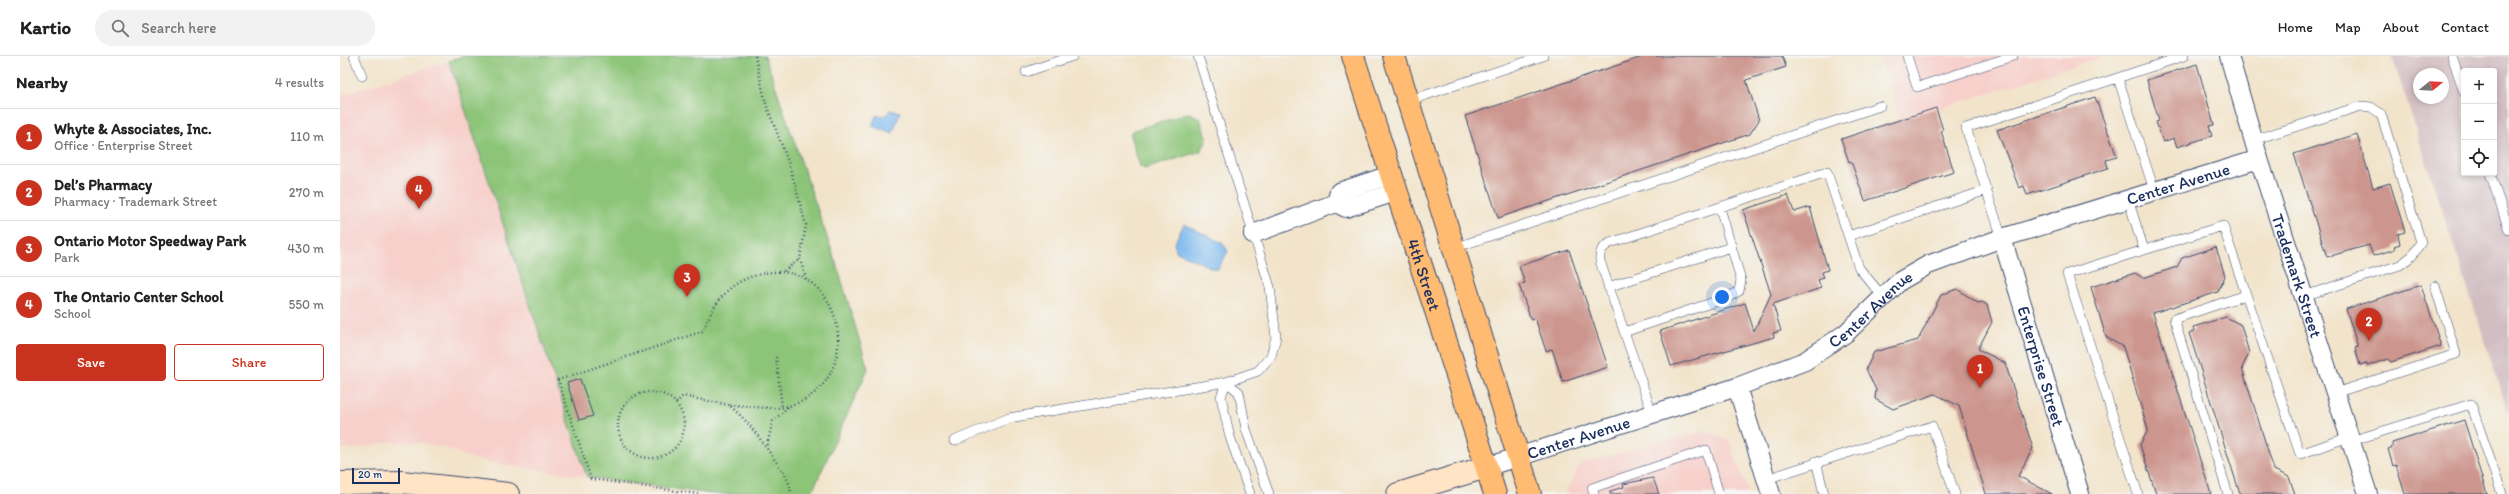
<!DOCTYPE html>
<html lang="en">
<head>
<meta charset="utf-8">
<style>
	body { margin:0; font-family:Itim,sans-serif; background:#f2f2f2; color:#222 }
	.controls { position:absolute; right:12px; top:12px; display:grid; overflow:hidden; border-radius:4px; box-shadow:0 2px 6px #0003 }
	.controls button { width:36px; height:36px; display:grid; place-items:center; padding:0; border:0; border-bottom:1px solid #e0e0e0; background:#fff; color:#222; font:20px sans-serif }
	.compass { position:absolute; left:2073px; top:12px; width:36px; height:36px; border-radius:50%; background:#fff; box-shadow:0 2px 6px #0003; rotate:72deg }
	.scale { position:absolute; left:12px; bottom:10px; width:48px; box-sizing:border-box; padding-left:4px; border:2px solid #1b2f5e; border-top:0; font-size:11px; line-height:14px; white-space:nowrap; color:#1b2f5e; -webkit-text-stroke:3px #f6f6f2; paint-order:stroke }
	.you { position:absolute; left:1382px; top:241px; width:14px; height:14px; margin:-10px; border:3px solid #fff; border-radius:50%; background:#1a73e8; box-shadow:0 0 0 6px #1a73e833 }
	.badge { display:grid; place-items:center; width:26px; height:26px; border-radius:50%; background:#c8321e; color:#fff; font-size:13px; font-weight:700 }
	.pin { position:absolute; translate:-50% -33px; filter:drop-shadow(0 1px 2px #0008) }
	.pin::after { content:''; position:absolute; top:21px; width:14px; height:12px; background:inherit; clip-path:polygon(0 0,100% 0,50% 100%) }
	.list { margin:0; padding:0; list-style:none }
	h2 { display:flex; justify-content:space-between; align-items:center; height:52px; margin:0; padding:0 16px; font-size:17px }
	h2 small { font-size:13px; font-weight:400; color:#767676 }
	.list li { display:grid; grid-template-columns:26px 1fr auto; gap:12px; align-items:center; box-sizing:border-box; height:56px; padding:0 16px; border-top:1px solid #e0e0e0 }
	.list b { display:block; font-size:15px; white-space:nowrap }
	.list p { margin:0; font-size:13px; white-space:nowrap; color:#767676 }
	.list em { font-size:13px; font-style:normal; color:#767676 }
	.actions { display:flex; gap:8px; padding:12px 16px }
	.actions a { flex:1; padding:9px 0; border:1px solid #c8321e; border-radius:4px; text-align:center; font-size:14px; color:#c8321e }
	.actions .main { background:#c8321e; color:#fff }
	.icon { flex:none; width:22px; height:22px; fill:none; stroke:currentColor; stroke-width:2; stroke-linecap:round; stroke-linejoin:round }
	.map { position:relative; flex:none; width:2169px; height:438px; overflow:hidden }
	header { display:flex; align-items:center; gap:24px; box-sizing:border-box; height:56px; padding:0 20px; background:#fff; border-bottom:1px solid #e0e0e0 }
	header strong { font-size:19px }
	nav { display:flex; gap:22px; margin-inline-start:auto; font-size:14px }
	.search { width:280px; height:36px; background:#f2f2f2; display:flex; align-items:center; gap:10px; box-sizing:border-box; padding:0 14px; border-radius:22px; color:#767676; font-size:15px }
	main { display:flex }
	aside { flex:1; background:#fff }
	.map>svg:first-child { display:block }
	.built { fill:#f7d0cb }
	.industrial { fill:#d2bec2; fill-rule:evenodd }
	.green { fill:#8cc578; stroke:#547a6b }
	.water { fill:#7db9ef; stroke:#4c74a6 }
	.building { fill:#cc958d }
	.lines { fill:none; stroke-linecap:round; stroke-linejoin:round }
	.lane-casing { stroke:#3b4a6e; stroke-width:10 }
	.street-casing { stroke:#3b4a6e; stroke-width:20 }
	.secondary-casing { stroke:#3b4a6e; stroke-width:24 }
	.primary-casing { stroke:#3b4a6e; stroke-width:24 }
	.path { stroke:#3b4a6e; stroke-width:2.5; stroke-dasharray:1 3; stroke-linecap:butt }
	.lane { stroke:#fff; stroke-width:9 }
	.street { stroke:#fff; stroke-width:18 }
	.secondary { stroke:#ffe4c6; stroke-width:22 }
	.primary { stroke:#ffbb71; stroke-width:22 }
	.labels { text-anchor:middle; stroke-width:3.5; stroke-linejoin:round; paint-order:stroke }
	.street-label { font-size:17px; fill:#1b2f5e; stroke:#f6f6f2 }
</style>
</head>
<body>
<header>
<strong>Kartio</strong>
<div class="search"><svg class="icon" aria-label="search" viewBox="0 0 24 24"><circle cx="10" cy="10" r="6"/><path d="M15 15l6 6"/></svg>Search here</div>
<nav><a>Home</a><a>Map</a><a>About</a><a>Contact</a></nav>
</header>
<main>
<aside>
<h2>Nearby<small>4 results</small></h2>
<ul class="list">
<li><span class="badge">1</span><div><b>Whyte &amp; Associates, Inc.</b><p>Office · Enterprise Street</p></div><em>110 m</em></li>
<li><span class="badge">2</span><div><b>Del’s Pharmacy</b><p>Pharmacy · Trademark Street</p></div><em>270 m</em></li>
<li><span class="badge">3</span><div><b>Ontario Motor Speedway Park</b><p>Park</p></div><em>430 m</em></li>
<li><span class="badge">4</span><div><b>The Ontario Center School</b><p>School</p></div><em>550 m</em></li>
</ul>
<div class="actions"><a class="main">Save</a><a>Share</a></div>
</aside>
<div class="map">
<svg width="2169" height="438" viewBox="0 0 2169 438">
	<rect width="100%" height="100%" fill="#f6f6f2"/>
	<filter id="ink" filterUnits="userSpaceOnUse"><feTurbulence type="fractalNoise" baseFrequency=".025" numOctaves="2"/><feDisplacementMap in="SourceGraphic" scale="8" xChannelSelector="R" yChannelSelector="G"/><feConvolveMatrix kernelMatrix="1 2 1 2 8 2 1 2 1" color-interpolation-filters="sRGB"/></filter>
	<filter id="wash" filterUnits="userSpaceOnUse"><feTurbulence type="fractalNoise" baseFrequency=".012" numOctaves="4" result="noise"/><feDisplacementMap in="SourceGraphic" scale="16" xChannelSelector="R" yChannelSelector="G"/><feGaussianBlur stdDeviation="0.9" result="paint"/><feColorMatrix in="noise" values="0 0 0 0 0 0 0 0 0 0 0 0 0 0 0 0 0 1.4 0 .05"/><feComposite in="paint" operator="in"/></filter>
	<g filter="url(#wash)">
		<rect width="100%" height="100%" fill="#f2e4cb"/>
		<path class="built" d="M 1540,0 L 1765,0 L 1561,65 Z
			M 109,5 L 195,266 L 247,421 L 136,404 L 105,392 L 82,387 L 48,386 L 20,392 L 0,393 L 0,39 Z
			M 1364,375 L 1389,385 L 1409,438 L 1227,438 L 1226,435 L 1240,408 Z"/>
		<path class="industrial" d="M 2052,0 L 2169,0 L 2169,360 ZM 2124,15 L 2154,15 L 2154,117 L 2124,117 ZM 2079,18 L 2103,18 L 2103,42 L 2079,42 Z"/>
		<path class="green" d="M 123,0 L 425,0 L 499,216 L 528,313 L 471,438 L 372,438 L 247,421 L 109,5 Z
			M 849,57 L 860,62 L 867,84 L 861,95 L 805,113 L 800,110 L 790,80 L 792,75 Z"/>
		<path class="water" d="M 549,54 L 560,56 L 553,77 L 532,70 L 536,60 L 548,59 Z
			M 844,168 L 882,187 L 888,195 L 877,214 L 837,196 L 834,188 Z"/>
		<g id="blocks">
			<path class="building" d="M 1305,0 L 1442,0 L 1446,11 L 1406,24 L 1419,64 L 1410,78 L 1158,162 L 1125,60 Z
				M 1857,8 L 1874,69 L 1869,70 L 1872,80 L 1837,91 L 1834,82 L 1823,86 L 1816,66 L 1819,65 L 1807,24 Z
				M 1755,41 L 1777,101 L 1766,104 L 1768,112 L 1687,139 L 1684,130 L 1679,132 L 1657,74 Z
				M 1596,52 L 1603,74 L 1601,75 L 1614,116 L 1525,145 L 1511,105 L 1509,106 L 1501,83 Z
				M 2017,78 L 2033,132 L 2050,127 L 2065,176 L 2058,178 L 2060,188 L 2054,190 L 2055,193 L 2033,200 L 2029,189 L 1987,201 L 1954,98 Z
				M 1448,139 L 1454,156 L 1470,151 L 1488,214 L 1482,216 L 1484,222 L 1478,224 L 1481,232 L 1433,248 L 1441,275 L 1433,277 L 1434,281 L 1331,310 L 1320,275 L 1405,247 L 1414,275 L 1431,238 L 1403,154 Z
				M 1876,191 L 1885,220 L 1878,236 L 1813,257 L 1871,438 L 1816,438 L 1800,389 L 1808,374 L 1783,291 L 1766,281 L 1751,231 L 1795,217 L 1803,222 L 1837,211 L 1842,202 Z
				M 1229,194 L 1268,311 L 1223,326 L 1212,293 L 1206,295 L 1195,262 L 1191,264 L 1179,229 L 1185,227 L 1179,210 Z
				M 2081,229 L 2101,290 L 2051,306 L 2048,303 L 2027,310 L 2026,307 L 2020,309 L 2015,292 L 2018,291 L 2006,253 Z
				M 1617,233 L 1638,247 L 1642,246 L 1647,249 L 1652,266 L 1638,293 L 1665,307 L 1693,392 L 1678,420 L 1712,438 L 1646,438 L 1619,350 L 1595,338 L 1553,353 L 1535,343 L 1536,334 L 1526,313 L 1534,296 L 1578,284 L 1601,239 Z
				M 1886,261 L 1901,269 L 1909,297 L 1902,312 L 1934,414 L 1949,421 L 1955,438 L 1900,438 L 1849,277 L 1854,275 L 1853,271 Z
				M 240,323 L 253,360 L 239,364 L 227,327 Z
				M 2124,364 L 2147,438 L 2065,438 L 2056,409 L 2053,410 L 2048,393 L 2053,391 L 2052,387 Z
				M 1313,422 L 1319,438 L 1270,438 L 1270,435 L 1284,431 L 1283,428 Z"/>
		</g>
	</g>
	<g filter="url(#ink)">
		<use href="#blocks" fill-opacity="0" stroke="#3b4a6e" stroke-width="1"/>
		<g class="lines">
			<g class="lane-casing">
				<path id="lane" d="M 14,0 L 22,20
					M 1567,0 L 1577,31 L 1673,0
					M 2112,0 L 2124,36
					M 686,16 L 733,0
					M 1778,22 L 1814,134
					M 1068,45 L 1203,0
					M 1913,84 L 2021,50 L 2031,51 L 2041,58 L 2081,186 L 2072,200 L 2060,209 L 1964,240
					M 2150,117 L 2169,174
					M 1788,143 L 1804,194 L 1727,218 L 1798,438
					M 1508,180 L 1647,134
					M 1662,182 L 1626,72 L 1844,0
					M 1114,192 L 1540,50
					M 1804,194 L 1883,170 L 1960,398 L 2009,381
					M 1268,231 L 1391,191
					M 1284,276 L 1389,241 L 1399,235 L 1401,224 L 1380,152
					M 1995,337 L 2116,298 L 2095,230
					M 1312,357 L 1260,205 C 1259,195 1262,192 1270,187 L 1487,116 L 1519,212 L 1543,241
					M 614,385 L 669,362 L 886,326 L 918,315 L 931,300 L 936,281 L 930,231 L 858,0
					M 2011,385 L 2131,348 L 2162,438
					M 1476,405 L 1484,438
					M 1426,423 L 1592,370 L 1615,438
					M 910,438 L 890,381 L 881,341 L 886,326 L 899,336 L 906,373 L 929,438
					M 1254,438 L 1252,432 L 1366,394 L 1379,438
					M 1888,438 L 1834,263 L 1906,239"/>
			</g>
			<g class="street-casing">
				<g id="street">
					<path id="s1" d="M 1889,0 L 1919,103 L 2028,438"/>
					<path d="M 996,147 L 1006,152 L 1056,136"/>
					<path d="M 913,178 L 996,147 L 999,136 L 1050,119"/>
					<path id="s2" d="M 1662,182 L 1740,438"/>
					<path d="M 1397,331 L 1431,438"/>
					<path id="s3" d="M 1146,411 L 1397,331 L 1465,305 L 1506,277 L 1560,225 L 1588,209 L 1662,182 L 1919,103"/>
				</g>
			</g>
			<g class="secondary-casing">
				<path id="secondary" d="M 0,427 L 62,426 L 168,438
					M 1058,438 L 1146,411"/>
			</g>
			<g class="primary-casing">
				<g id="primary">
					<path id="s4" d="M 1013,0 C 1059,146 1109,291 1155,438"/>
					<path d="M 1054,0 L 1190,438"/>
				</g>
			</g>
			<path class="path" d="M 415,0 L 426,48 L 449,108 L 466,169 L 460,203
				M 444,215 L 460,203 L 466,223
				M 436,301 L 442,351
				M278 369a33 33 0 1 1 66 0a33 33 0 1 1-66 0Z
				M 336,347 L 343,340 L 389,349
				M 427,389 L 433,365 L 449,350
				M 358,438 L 251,423 L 218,324 L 363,275 C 374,247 387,227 417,219 C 501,194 533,325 449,350 C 431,355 408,349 389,349 C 410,367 418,380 434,403 C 442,414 450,423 451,438"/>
			<use href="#lane" class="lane"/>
			<use href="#street" class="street"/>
			<use href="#secondary" class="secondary"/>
			<use href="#primary" class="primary"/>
		</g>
	</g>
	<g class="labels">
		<g class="street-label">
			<text dy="6" stroke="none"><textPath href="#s3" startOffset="756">Center Avenue</textPath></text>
			<text dy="6" stroke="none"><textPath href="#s4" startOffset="230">4th Street</textPath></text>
			<text dy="6" stroke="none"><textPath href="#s1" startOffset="230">Trademark Street</textPath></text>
			<text dy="6" stroke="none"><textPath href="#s3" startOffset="420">Center Avenue</textPath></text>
			<text dy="6" stroke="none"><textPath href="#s2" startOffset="134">Enterprise Street</textPath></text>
			<text dy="6" stroke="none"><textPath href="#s3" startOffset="97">Center Avenue</textPath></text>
		</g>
	</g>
</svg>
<div class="controls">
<button>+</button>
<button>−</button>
<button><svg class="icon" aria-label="locate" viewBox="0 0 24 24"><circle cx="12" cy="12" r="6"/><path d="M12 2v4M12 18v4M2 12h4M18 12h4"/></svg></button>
</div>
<svg class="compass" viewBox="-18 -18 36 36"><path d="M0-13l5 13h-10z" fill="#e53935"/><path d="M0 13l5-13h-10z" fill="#767676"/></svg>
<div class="scale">20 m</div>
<div class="you"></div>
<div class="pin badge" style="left:1640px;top:332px">1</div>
<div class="pin badge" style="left:2029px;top:285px">2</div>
<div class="pin badge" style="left:347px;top:241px">3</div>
<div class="pin badge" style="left:79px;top:153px">4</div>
</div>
</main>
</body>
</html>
